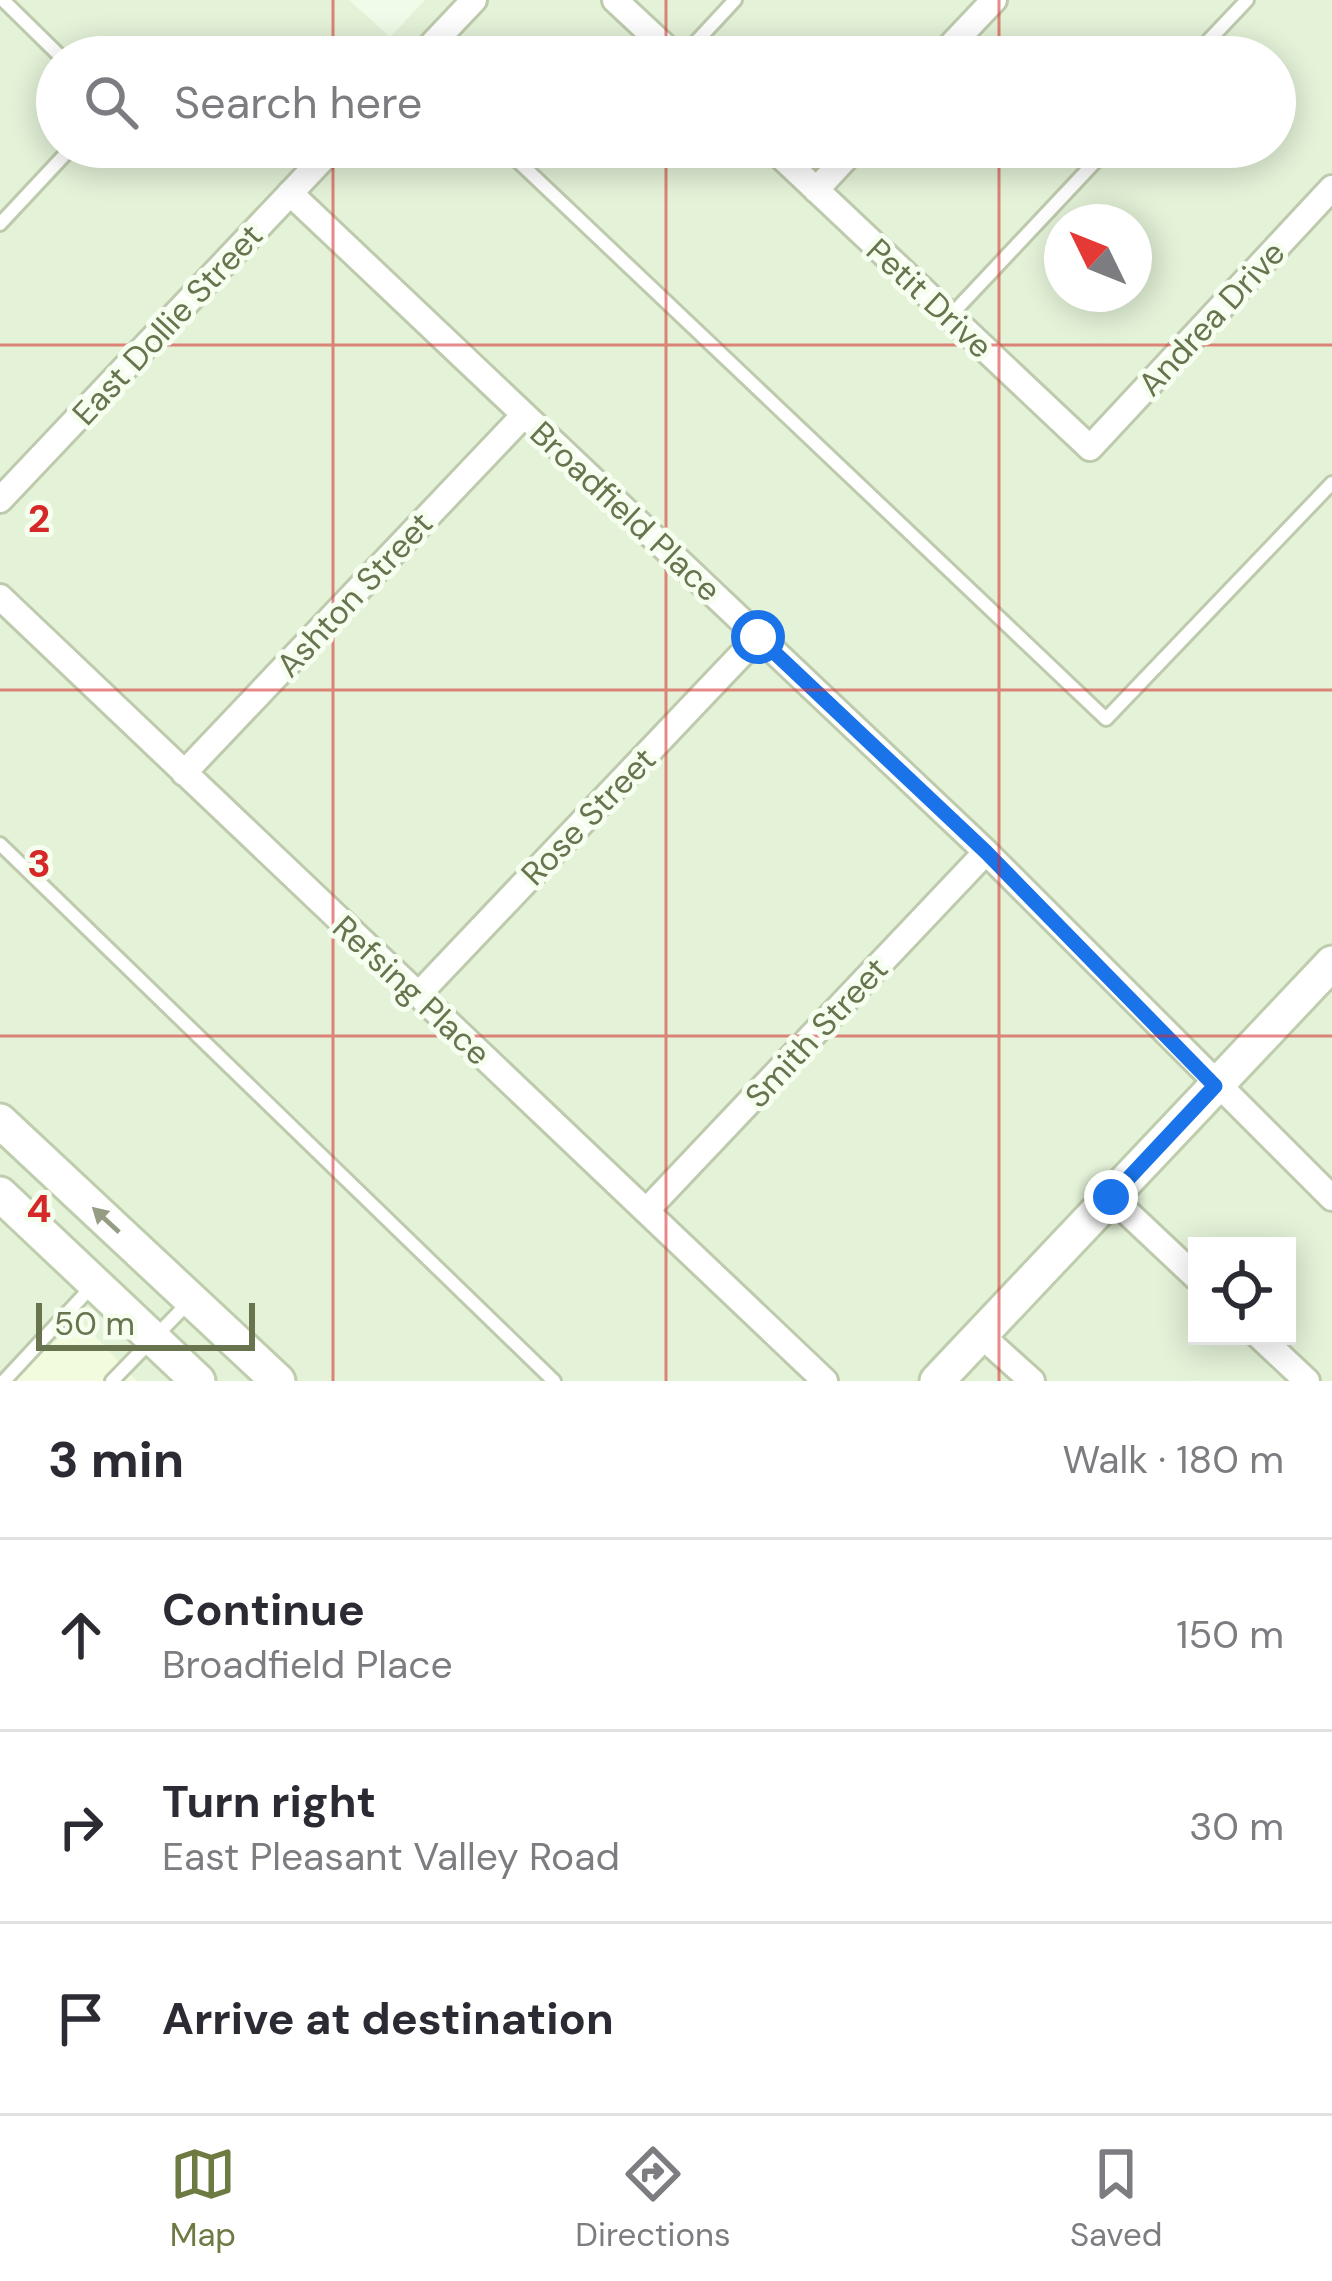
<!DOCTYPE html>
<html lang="en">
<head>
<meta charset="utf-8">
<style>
	body { margin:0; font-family:"DM Sans",sans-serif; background:#f2f2f3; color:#2b2b33 }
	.controls { position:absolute; right:36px; bottom:36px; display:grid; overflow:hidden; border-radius:0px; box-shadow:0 6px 30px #0003 }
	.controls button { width:108px; height:108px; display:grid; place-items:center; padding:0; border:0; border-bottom:3px solid #e1e1e2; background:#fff; color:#2b2b33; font:60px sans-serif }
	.compass { position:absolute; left:1044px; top:204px; width:108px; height:108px; border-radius:50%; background:#fff; box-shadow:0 6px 30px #0003; rotate:313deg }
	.scale { position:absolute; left:36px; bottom:30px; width:219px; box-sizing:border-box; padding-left:12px; border:6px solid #67744e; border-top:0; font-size:33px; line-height:42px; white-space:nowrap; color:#67744e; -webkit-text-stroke:9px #f5feef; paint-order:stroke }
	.stop { position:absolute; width:36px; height:36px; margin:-27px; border:9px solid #1a73e8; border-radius:50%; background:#fff }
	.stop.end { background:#1a73e8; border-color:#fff; box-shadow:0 3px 12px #0008 }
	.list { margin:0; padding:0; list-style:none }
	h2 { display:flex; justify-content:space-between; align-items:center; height:156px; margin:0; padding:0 48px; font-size:51px }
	h2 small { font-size:39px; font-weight:400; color:#7c7c81 }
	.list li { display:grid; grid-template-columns:78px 1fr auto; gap:36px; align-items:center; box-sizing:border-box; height:192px; padding:0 48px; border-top:3px solid #e1e1e2 }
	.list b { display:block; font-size:45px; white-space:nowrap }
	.list p { margin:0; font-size:39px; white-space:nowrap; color:#7c7c81 }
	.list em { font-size:39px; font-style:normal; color:#7c7c81 }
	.icon { flex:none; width:66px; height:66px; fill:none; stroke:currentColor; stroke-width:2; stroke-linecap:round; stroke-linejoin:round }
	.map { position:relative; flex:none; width:1332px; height:1381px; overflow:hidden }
	.search { position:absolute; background:#fff; box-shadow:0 6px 30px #0003; left:36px; right:36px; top:36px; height:132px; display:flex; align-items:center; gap:30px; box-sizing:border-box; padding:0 42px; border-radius:66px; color:#7c7c81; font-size:45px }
	.sheet { height:732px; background:#fff }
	nav { display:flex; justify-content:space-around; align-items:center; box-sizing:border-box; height:168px; border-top:3px solid #e1e1e2; background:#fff; font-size:33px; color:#7c7c81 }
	nav a { display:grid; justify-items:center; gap:6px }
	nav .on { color:#6d7b43 }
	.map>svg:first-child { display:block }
	.residential { fill:#e4f2d8; fill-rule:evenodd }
	.commercial { fill:#f2fbde }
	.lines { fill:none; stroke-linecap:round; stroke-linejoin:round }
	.service-casing { stroke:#bdcaac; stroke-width:18 }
	.minor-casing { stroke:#bdcaac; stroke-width:30 }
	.secondary-casing { stroke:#becdab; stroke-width:39 }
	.service { stroke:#fff; stroke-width:12 }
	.minor { stroke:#fff; stroke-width:24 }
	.secondary { stroke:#fff; stroke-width:33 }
	.oneway { fill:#959e83 }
	.route { stroke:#1a73e8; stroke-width:15 }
	.grid { fill:none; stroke:#d62828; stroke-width:3; stroke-opacity:0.55 }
	.labels { text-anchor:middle; stroke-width:10; stroke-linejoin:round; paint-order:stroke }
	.street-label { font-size:33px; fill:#67744e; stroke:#f5feef }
	.grid-label { font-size:39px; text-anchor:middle; font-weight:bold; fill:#d62828; stroke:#f5feef; stroke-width:10; stroke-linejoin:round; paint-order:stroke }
</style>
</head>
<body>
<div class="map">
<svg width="1332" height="1381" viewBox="0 0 1332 1381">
	<rect width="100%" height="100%" fill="#f0fbe9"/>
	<path class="residential" d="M 0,0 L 349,0 L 390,37 L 425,0 L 1332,0 L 1332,1381 L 0,1381 ZM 57,57 L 1275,57 L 1275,147 L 57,147 ZM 1062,222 L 1134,222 L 1134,294 L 1062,294 ZM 1197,1246 L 1287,1246 L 1287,1336 L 1197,1336 Z"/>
	<path class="commercial" d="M 79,1319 L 137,1381 L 12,1381 Z"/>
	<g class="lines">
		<g class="service-casing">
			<path id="service" d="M 3,0 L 61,57
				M 682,57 L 735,0
				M 1193,57 L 1247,0
				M 503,147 L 1106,719 L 1332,483
				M 0,224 L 72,147
				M 951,315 L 1109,147
				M 0,844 L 554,1381
				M 4,1381 L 95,1283
				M 112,1381 L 191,1300"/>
		</g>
		<g class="minor-casing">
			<path id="minor" d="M 615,0 L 676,57
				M 420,57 L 474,0
				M 940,57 L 994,0
				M 771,147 L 1090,448 L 1332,188
				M 816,190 L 856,147
				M 290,193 L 986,852 L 1332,1198
				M 0,500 L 334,147
				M 0,597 L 825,1381
				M 184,773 L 524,415
				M 418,995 L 758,637
				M 1111,1197 L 1197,1278
				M 646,1211 L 986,852
				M 981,1335 L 1032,1381
				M 1259,1336 L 1307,1381"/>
		</g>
		<g class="secondary-casing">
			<path id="secondary" d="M 0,1121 L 278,1381
				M 0,1194 L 198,1381
				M 937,1381 L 1332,963"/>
		</g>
		<use href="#service" class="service"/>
		<use href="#minor" class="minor"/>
		<use href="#secondary" class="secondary"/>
	</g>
	<defs><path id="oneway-solid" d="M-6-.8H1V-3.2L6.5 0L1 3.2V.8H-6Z" transform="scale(3)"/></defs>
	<use class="oneway" href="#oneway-solid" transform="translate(106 1220) rotate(-137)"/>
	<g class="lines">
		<path class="route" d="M 758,637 L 986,852 L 1215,1086 L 1111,1197"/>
	</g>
	<path class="grid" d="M 333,0 L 333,57M 666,0 L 666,57M 999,0 L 999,57M 333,147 L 333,1381M 666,147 L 666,1381M 999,147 L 999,1381M 0,345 L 1332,345M 0,690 L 1332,690M 0,1036 L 1332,1036"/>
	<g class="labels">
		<g class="street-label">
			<text transform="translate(930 298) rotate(43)" y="12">Petit Drive</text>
			<text transform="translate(1211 318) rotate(-47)" y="12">Andrea Drive</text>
			<text transform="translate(167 324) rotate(-47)" y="12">East Dollie Street</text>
			<text transform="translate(626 511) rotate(43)" y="12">Broadfield Place</text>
			<text transform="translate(354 594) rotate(-47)" y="12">Ashton Street</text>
			<text transform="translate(588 816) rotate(-46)" y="12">Rose Street</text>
			<text transform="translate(412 990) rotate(43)" y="12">Refsing Place</text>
			<text transform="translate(816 1032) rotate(-47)" y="12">Smith Street</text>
		</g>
	</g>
	<g class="grid-label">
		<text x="39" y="532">2</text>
		<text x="39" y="877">3</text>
		<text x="39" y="1222">4</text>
	</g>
</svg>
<div class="controls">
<button><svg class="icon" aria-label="locate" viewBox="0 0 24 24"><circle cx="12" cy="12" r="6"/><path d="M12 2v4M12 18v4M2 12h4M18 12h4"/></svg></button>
</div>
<svg class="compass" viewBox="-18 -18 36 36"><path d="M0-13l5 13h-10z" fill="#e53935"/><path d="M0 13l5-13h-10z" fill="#7c7c81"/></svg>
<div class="scale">50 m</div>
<div class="stop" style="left:758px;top:637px"></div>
<div class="stop end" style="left:1111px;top:1197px"></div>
<div class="search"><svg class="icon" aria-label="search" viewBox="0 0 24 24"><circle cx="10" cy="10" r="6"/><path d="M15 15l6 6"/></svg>Search here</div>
</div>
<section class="sheet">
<h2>3 min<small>Walk · 180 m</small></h2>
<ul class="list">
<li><svg class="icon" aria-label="ahead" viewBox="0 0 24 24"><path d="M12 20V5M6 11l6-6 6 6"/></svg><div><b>Continue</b><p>Broadfield Place</p></div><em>150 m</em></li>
<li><svg class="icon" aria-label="right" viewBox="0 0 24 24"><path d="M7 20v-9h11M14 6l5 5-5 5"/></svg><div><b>Turn right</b><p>East Pleasant Valley Road</p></div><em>30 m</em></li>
<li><svg class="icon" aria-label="arrive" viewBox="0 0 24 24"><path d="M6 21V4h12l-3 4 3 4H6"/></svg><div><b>Arrive at destination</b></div></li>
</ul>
</section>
<nav>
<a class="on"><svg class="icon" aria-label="map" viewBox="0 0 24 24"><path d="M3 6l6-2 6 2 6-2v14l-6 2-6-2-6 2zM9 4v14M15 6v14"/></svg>Map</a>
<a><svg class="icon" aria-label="directions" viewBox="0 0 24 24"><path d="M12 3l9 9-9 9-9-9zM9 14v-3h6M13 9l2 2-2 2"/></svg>Directions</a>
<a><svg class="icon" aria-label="saved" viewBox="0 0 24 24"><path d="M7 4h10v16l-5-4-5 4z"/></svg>Saved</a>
</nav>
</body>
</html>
